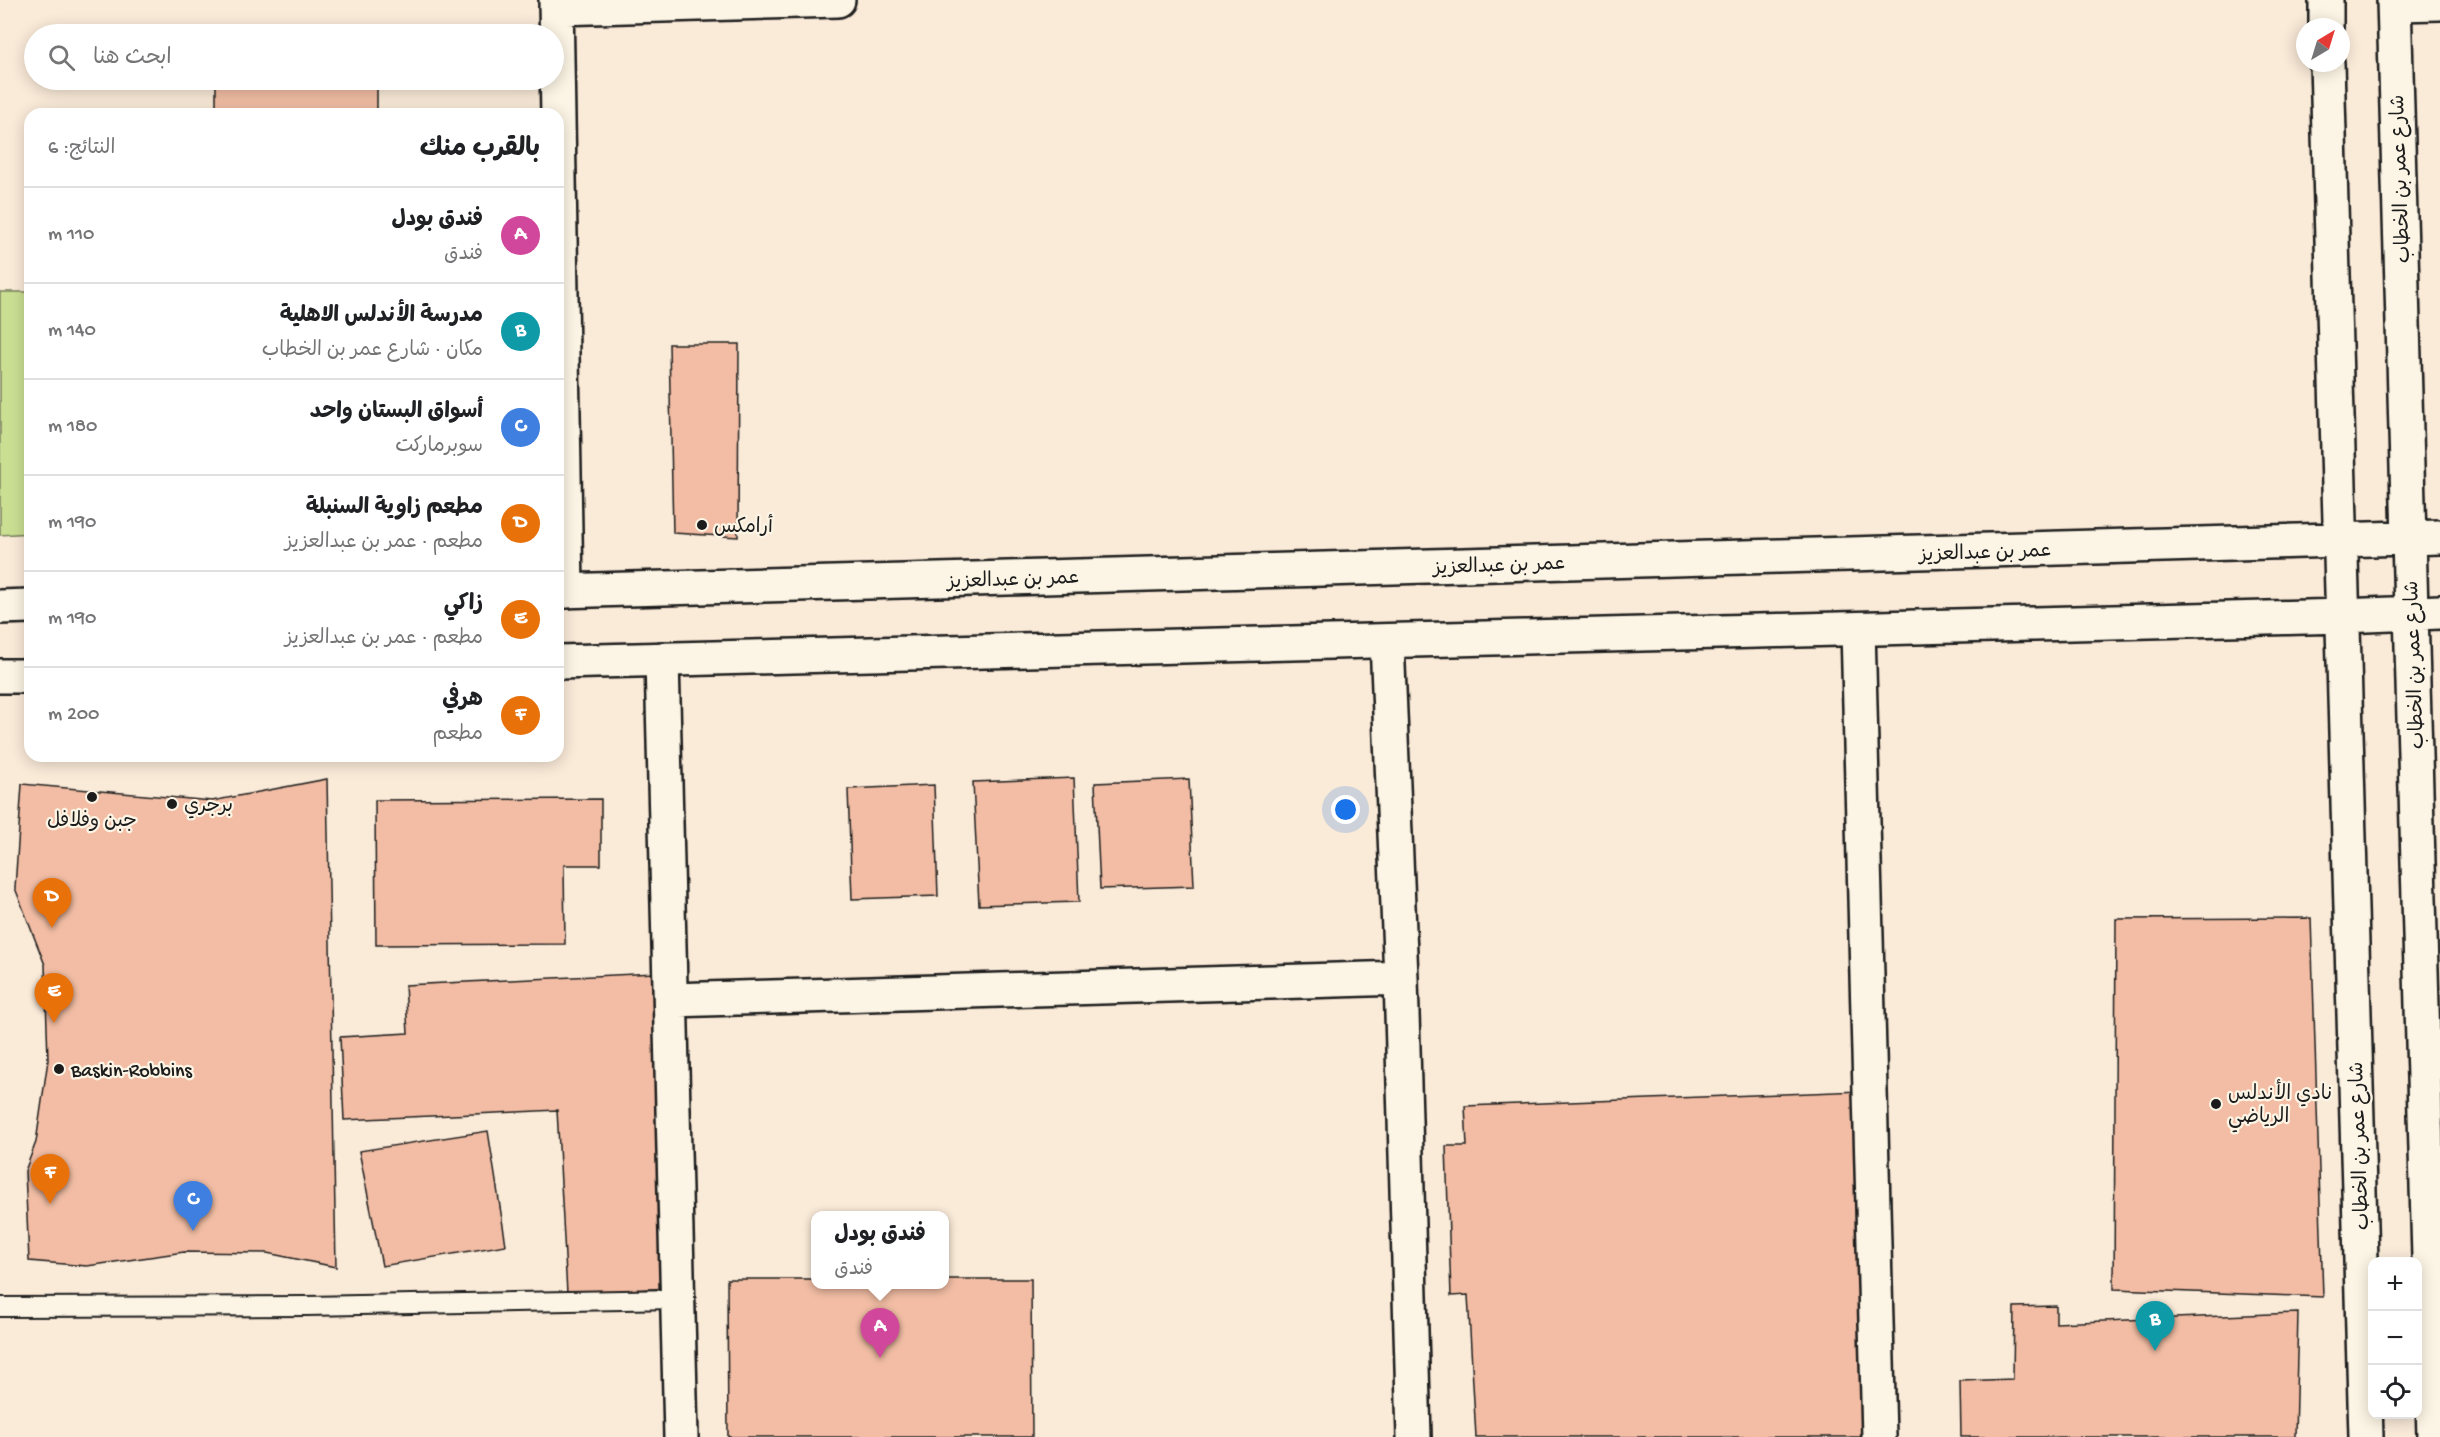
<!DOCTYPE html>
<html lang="ar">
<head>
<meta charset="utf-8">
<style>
	body { margin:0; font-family:"Gochi Hand","Playpen Sans Arabic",sans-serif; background:#f2f2f2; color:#202124; direction:rtl }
	.controls { position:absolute; right:18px; bottom:18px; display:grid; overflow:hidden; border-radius:12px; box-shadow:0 3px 15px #0003 }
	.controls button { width:54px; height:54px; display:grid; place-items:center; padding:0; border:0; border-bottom:2px solid #e0e0e0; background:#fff; color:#202124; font:30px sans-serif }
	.compass { position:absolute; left:2296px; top:18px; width:54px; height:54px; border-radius:50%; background:#fff; box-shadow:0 3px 15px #0003; rotate:38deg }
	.you { position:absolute; left:1346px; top:810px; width:21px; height:21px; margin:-15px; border:4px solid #fff; border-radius:50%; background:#1a73e8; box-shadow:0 0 0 9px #1a73e833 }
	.badge { display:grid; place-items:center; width:39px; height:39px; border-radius:50%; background:#1c1c1c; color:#fff; font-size:20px; font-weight:700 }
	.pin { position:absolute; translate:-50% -50px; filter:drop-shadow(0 2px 3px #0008) }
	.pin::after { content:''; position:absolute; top:32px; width:21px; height:18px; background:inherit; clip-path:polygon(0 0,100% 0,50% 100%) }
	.popup { position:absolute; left:811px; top:1211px; width:138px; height:78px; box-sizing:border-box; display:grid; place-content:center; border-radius:12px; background:#fff; filter:drop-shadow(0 2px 4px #0005); font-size:20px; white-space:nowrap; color:#757577 }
	.popup b { font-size:22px; color:#202124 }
	.popup::after { content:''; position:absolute; left:50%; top:100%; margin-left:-12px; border:12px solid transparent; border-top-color:#fff }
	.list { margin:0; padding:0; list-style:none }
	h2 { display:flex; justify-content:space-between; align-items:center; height:78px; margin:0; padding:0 24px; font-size:26px }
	h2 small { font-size:20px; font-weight:400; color:#757577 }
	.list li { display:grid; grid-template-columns:39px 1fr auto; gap:18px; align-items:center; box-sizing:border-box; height:96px; padding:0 24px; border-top:2px solid #e0e0e0 }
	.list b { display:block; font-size:22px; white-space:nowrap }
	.list p { margin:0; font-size:20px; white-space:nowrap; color:#757577 }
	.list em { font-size:20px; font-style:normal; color:#757577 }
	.icon { flex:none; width:33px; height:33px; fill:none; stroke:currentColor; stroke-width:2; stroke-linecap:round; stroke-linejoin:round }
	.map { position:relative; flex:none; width:2440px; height:1437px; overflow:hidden; direction:ltr }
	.search { position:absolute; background:#fff; box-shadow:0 3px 15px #0003; left:24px; top:24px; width:540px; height:66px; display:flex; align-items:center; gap:15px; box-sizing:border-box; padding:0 21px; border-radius:33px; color:#757577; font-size:22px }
	.panel { position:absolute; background:#fff; box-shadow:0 3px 15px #0003; left:24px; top:108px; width:540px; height:654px; border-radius:18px; direction:rtl }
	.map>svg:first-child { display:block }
	.park { fill:#cbdf93; stroke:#747e58; stroke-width:1.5 }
	.building { fill:#f2bda4; stroke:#1c1c1c; stroke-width:1.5 }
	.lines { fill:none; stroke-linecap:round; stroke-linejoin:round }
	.service-casing { stroke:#1c1c1c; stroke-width:22 }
	.minor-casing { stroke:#1c1c1c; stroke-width:38 }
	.tertiary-casing { stroke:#1c1c1c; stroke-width:38 }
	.service { stroke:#fcf5e5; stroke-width:18 }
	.minor { stroke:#fcf5e5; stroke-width:33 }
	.tertiary { stroke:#fcf5e5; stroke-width:33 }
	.poi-dot { fill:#1c1c1c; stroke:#fcf5e5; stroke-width:2 }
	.labels { text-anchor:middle; stroke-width:4.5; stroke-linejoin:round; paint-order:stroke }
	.street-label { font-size:20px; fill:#1c1c1c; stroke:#fcf5e5 }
	.poi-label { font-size:20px; fill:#1c1c1c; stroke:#fcf5e5; text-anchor:start }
</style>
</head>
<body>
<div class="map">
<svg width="2440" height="1437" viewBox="0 0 2440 1437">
	<rect width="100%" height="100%" fill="#faead8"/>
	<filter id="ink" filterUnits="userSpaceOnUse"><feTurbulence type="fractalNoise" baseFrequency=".0167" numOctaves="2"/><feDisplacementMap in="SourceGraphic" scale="12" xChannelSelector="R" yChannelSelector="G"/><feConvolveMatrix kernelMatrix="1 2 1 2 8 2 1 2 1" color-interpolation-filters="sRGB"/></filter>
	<g filter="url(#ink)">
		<path class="park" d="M 0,292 L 30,292 L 30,533 L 0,535 Z"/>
		<path class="building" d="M 216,80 L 377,80 L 377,114 L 216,114 Z
			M 669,344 L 739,344 L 738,537 L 673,533 Z
			M 1074,778 L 1079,902 L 979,905 L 973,782 Z
			M 327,779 L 336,1267 L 267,1253 L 184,1252 L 87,1266 L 29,1261 L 25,1171 L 36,1142 L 48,1060 L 45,965 L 15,888 L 22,784 L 212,801 Z
			M 1189,779 L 1194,886 L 1100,889 L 1095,783 Z
			M 934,785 L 938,896 L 852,899 L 848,789 Z
			M 601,799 L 601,865 L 564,865 L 565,944 L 376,945 L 375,800 Z
			M 2311,918 L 2323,1297 L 2114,1289 L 2116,919 Z
			M 655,973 L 672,1288 L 567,1293 L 557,1110 L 344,1120 L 340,1037 L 408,1033 L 405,985 Z
			M 1862,1091 L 1869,1437 L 1476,1437 L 1468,1295 L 1451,1296 L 1446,1146 L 1467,1146 L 1465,1106 Z
			M 488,1131 L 506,1245 L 382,1266 L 359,1151 Z
			M 727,1279 L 816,1279 L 816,1284 L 944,1284 L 944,1279 L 1031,1279 L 1032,1437 L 728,1437 Z
			M 2056,1306 L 2056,1323 L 2298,1313 L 2295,1437 L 1961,1437 L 1960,1381 L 2013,1379 L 2014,1307 Z"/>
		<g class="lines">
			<g class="service-casing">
				<path id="service" d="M 0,1307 L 307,1306 L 677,1299"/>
			</g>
			<g class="minor-casing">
				<path id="minor" d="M 556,0 L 566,591
					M 2395,4 L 2440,3
					M 556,8 L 838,0
					M 1858,629 L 1879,1437
					M 1387,641 L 1401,978 L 1414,1437
					M 662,659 L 681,1437
					M 671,1000 L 1401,978"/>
			</g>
			<g class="tertiary-casing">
				<path id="tertiary" d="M 2326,0 L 2326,27
					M 2394,0 L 2434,1437
					M 2327,63 L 2366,1437
					M 558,591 L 2440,537
					M 0,607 L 30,606
					M 558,662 L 2343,616 L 2440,612
					M 0,676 L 30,676"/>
			</g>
			<use href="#service" class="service"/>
			<use href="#minor" class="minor"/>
			<use href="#tertiary" class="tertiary"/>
		</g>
	</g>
	<g class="poi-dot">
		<circle cx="702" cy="525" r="6"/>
		<circle cx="92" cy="797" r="6"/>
		<circle cx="172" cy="804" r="6"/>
		<circle cx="59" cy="1069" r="6"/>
		<circle cx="2216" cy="1104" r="6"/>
	</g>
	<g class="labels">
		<g class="street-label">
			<text transform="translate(2399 179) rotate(-92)" y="7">شارع عمر بن الخطاب</text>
			<text transform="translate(1985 551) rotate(-2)" y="7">عمر بن عبدالعزيز</text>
			<text transform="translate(1499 564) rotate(-2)" y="7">عمر بن عبدالعزيز</text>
			<text transform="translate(1013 578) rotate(-2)" y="7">عمر بن عبدالعزيز</text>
			<text transform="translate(2413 665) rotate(-92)" y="7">شارع عمر بن الخطاب</text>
			<text transform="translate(2358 1146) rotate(-92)" y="7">شارع عمر بن الخطاب</text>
		</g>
		<g class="poi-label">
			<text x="714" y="532">أرامكس</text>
			<text x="184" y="811">برجري</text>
			<text x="92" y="826" text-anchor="middle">جبن وفلافل</text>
			<text x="71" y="1076">Baskin-Robbins</text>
			<text x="2228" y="1099">نادي الأندلس<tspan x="2228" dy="23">الرياضي</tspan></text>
		</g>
	</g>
</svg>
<div class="controls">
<button>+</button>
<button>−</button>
<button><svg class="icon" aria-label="locate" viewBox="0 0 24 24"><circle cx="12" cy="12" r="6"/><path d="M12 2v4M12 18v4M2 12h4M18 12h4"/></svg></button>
</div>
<svg class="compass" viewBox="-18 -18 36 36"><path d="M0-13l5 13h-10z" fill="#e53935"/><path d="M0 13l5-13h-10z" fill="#757577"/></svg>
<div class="you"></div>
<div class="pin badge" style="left:880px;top:1358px;background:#d1479c">A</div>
<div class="popup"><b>فندق بودل</b>فندق</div>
<div class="pin badge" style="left:2155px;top:1351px;background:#0f9aa8">B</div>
<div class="pin badge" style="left:193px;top:1231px;background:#3f7fe0">C</div>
<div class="pin badge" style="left:52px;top:928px;background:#e8710a">D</div>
<div class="pin badge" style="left:54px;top:1023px;background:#e8710a">E</div>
<div class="pin badge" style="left:50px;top:1204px;background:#e8710a">F</div>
<div class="search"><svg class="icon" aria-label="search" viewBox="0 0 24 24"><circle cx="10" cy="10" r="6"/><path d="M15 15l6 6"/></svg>ابحث هنا</div>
<section class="panel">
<h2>بالقرب منك<small>النتائج: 6</small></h2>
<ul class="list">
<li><span class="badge" style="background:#d1479c">A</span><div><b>فندق بودل</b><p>فندق</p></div><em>110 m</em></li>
<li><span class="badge" style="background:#0f9aa8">B</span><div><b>مدرسة الأندلس الاهلية</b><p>مكان · شارع عمر بن الخطاب</p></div><em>140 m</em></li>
<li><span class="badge" style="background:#3f7fe0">C</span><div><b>أسواق البستان واحد</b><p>سوبرماركت</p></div><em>180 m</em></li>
<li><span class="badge" style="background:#e8710a">D</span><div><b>مطعم زاوية السنبلة</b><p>مطعم · عمر بن عبدالعزيز</p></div><em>190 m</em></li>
<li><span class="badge" style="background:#e8710a">E</span><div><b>زاكي</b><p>مطعم · عمر بن عبدالعزيز</p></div><em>190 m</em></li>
<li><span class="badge" style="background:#e8710a">F</span><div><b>هرفي</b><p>مطعم</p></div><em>200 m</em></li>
</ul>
</section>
</div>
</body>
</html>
